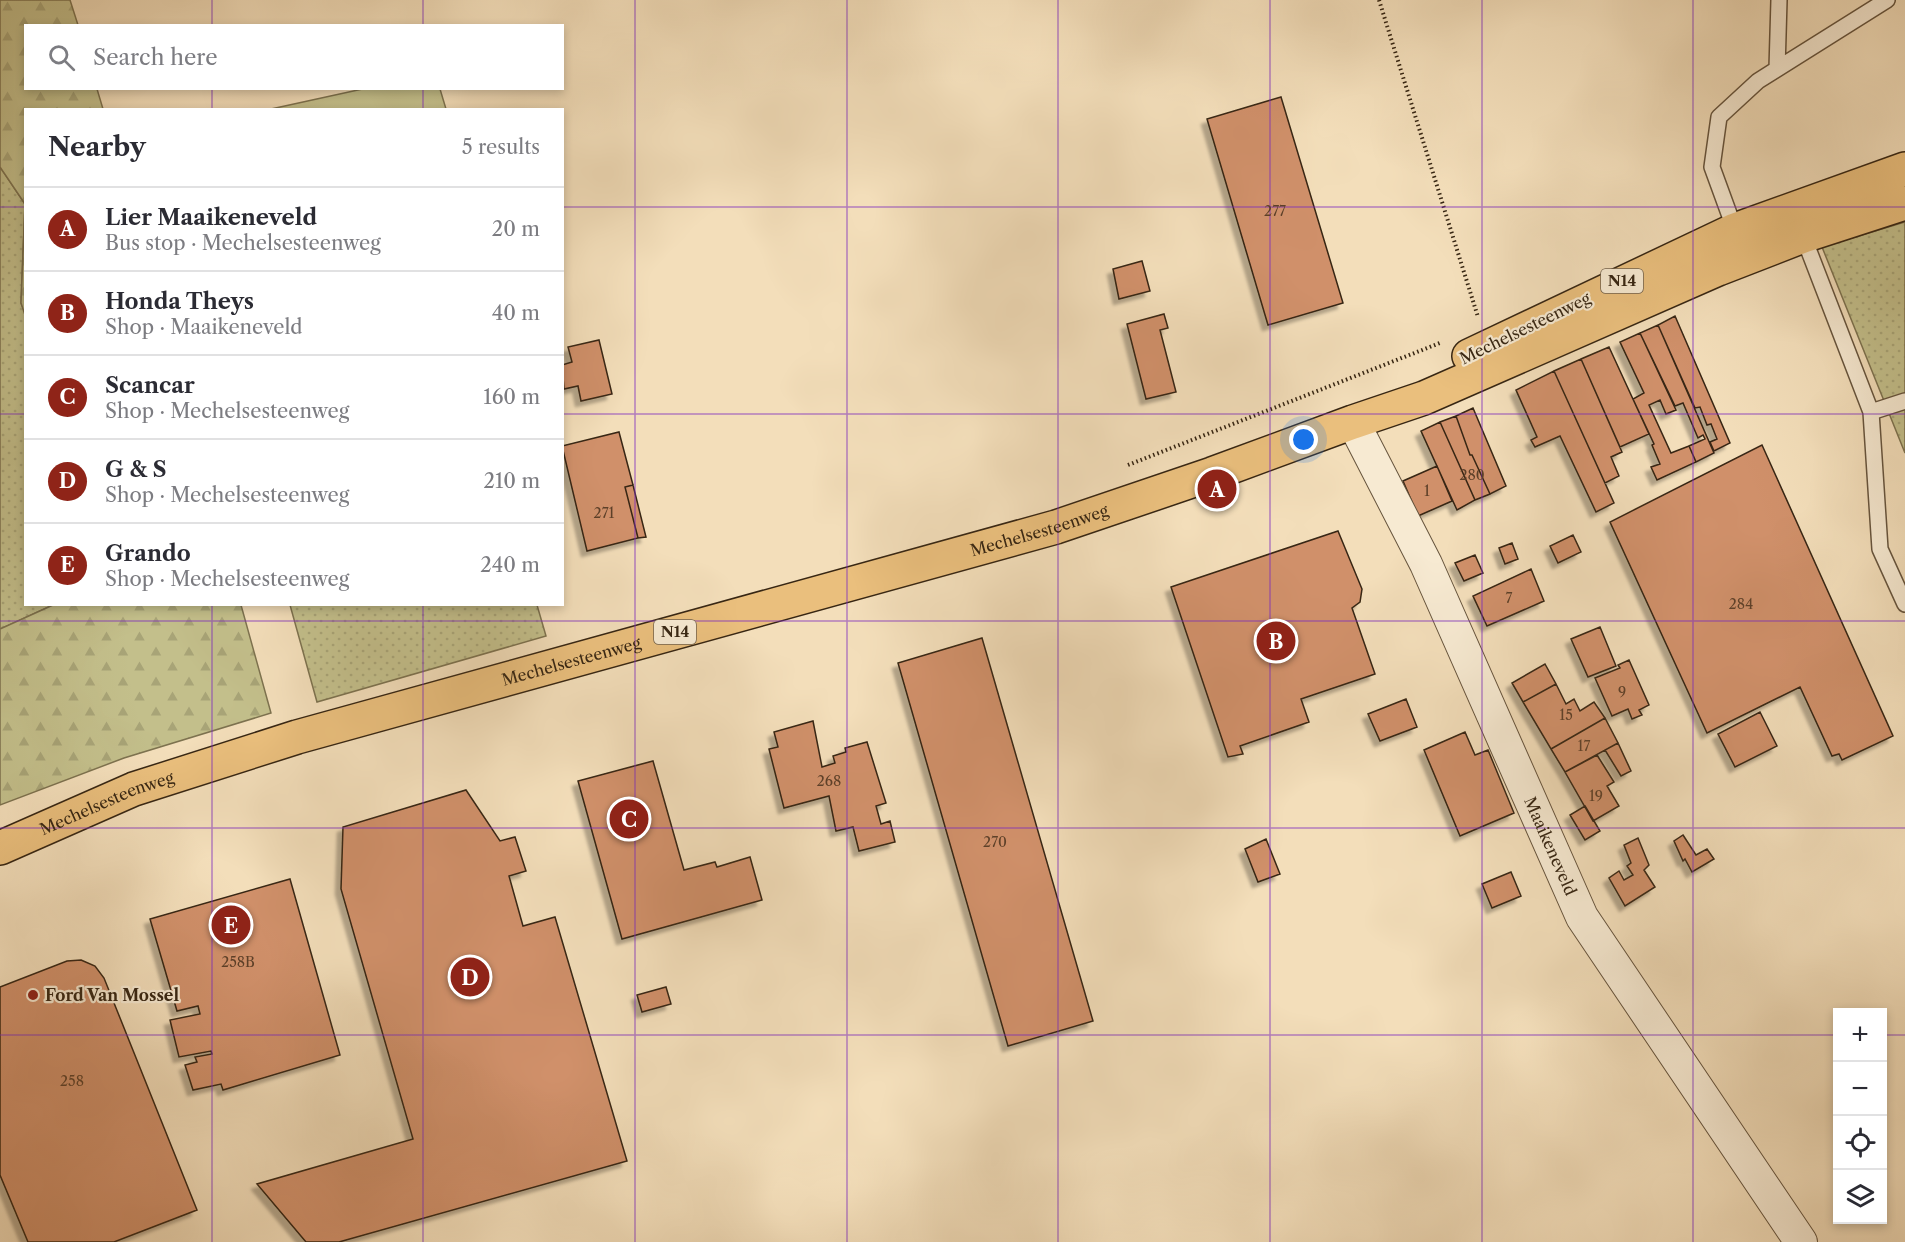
<!DOCTYPE html>
<html lang="en">
<head>
<meta charset="utf-8">
<style>
	body { margin:0; font-family:"Libre Caslon Text",serif; background:#f2f2f3; color:#2b2b33 }
	.controls { position:absolute; right:18px; bottom:18px; display:grid; overflow:hidden; border-radius:0px; box-shadow:0 3px 9px #0003 }
	.controls button { width:54px; height:54px; display:grid; place-items:center; padding:0; border:0; border-bottom:2px solid #e1e1e2; background:#fff; color:#2b2b33; font:30px sans-serif }
	.you { position:absolute; left:1304px; top:440px; width:21px; height:21px; margin:-15px; border:4px solid #fff; border-radius:50%; background:#1a73e8; box-shadow:0 0 0 9px #1a73e833 }
	.badge { display:grid; place-items:center; width:39px; height:39px; border-radius:50%; background:#8f2418; color:#fff; font-size:20px; font-weight:700 }
	.pin { position:absolute; translate:-50% -50%; border:3px solid #fff; box-shadow:0 2px 6px #0006 }
	.list { margin:0; padding:0; list-style:none }
	h2 { display:flex; justify-content:space-between; align-items:center; height:78px; margin:0; padding:0 24px; font-size:26px }
	h2 small { font-size:20px; font-weight:400; color:#7c7c81 }
	.list li { display:grid; grid-template-columns:39px 1fr auto; gap:18px; align-items:center; box-sizing:border-box; height:84px; padding:0 24px; border-top:2px solid #e1e1e2 }
	.list b { display:block; font-size:22px; white-space:nowrap }
	.list p { margin:0; font-size:20px; white-space:nowrap; color:#7c7c81 }
	.list em { font-size:20px; font-style:normal; color:#7c7c81 }
	.icon { flex:none; width:33px; height:33px; fill:none; stroke:currentColor; stroke-width:2; stroke-linecap:round; stroke-linejoin:round }
	.map { position:relative; flex:none; width:1905px; height:1242px; overflow:hidden }
	.search { position:absolute; background:#fff; box-shadow:0 3px 9px #0003; left:24px; top:24px; width:540px; height:66px; display:flex; align-items:center; gap:15px; box-sizing:border-box; padding:0 21px; border-radius:0px; color:#7c7c81; font-size:22px }
	.panel { position:absolute; background:#fff; box-shadow:0 3px 9px #0003; left:24px; top:108px; width:540px; height:498px; border-radius:0px }
	.map>svg:first-child { display:block }
	.grass { fill:url(#grass-dots); stroke:#7d724f; stroke-width:1.5 }
	.forest { fill:url(#forest-firs); stroke:#7d724f; stroke-width:1.5 }
	.garden { fill:#c3bf8b; stroke:#7d724f; stroke-width:1.5 }
	.building { fill:#d0906a; stroke:#372613; stroke-width:1.5; filter:url(#shadow) }
	.lines { fill:none; stroke-linecap:round; stroke-linejoin:round }
	.service-casing { stroke:#66543d; stroke-width:18 }
	.minor-casing { stroke:#66543d; stroke-width:34 }
	.primary-casing { stroke:#372613; stroke-width:36 }
	.path { stroke:#372613; stroke-width:4; stroke-dasharray:1.5 3; stroke-linecap:butt }
	.service { stroke:#f7ead2; stroke-width:15 }
	.minor { stroke:#f7ead2; stroke-width:32 }
	.primary { stroke:#eabf7d; stroke-width:33 }
	.grid { fill:none; stroke:#7b2cbf; stroke-width:1.5; stroke-opacity:0.55 }
	.poi-dot { fill:#8f2418; stroke:#f7ead2; stroke-width:2 }
	.labels { text-anchor:middle; stroke-width:4.5; stroke-linejoin:round; paint-order:stroke }
	.number-label { font-size:14px; fill:#5d4029 }
	.shield { fill:#f7ead2; stroke:#71614c; stroke-width:1.5 }
	.shield-label { font-size:15px; font-weight:bold; fill:#372613 }
	.street-label { font-size:16px; fill:#372613; stroke:#f7ead2 }
	.poi-label { font-size:16px; font-weight:bold; fill:#372613; stroke:#f7ead2; text-anchor:start }
</style>
</head>
<body>
<div class="map">
<svg width="1905" height="1242" viewBox="0 0 1905 1242">
	<defs>
		<pattern id="grass-dots" width="8" height="8" patternUnits="userSpaceOnUse" patternTransform="scale(1.5)"><rect width="8" height="8" fill="#c3bf8b"/><path d="M2 2h.1M6 6h.1" fill="none" stroke="#a8a477" stroke-width="1.8" stroke-linecap="round"/></pattern>
		<pattern id="forest-firs" width="22" height="20" patternUnits="userSpaceOnUse" patternTransform="scale(1.5)"><rect width="22" height="20" fill="#c3bf8b"/><path d="M5 1l3.5 6h-7zM16 11l3.5 6h-7z" fill="#a8a477"/></pattern>
		<filter id="shadow"><feDropShadow dx="-5.5" dy="5.5" stdDeviation="1.5" flood-color="#0004"/></filter>
	</defs>
	<rect width="100%" height="100%" fill="#f3deba"/>
	<filter id="stains"><feTurbulence type="fractalNoise" baseFrequency=".00333" numOctaves="4"/><feColorMatrix values="0 0 0 0 .2 0 0 0 0 .09 0 0 0 0 .02 0 0 0 .5 -.17"/></filter>
	<radialGradient id="worn" r=".72"><stop offset=".6" stop-color="#630" stop-opacity="0"/><stop offset="1" stop-color="#630" stop-opacity=".3"/></radialGradient>
	<path class="grass" d="M 0,167 L 25,204 L 21,303 L 26,315 L 26,604 L 53,605 L 0,629 Z
		M 1905,222 L 1905,453 L 1822,247 Z
		M 290,605 L 537,605 L 546,636 L 317,702 Z"/>
	<path class="forest" d="M 0,0 L 70,0 L 78,25 L 26,26 L 26,88 L 97,89 L 103,109 L 26,110 L 25,315 L 21,303 L 25,204 L 0,167 Z
		M 53,605 L 241,605 L 271,713 L 124,758 L 0,805 L 0,629 Z"/>
	<path class="garden" d="M 367,88 L 440,89 L 446,109 L 271,109 Z"/>
	<path class="building" d="M 1281,97 L 1343,303 L 1268,325 L 1207,119 Z
		M 1142,261 L 1150,291 L 1119,299 L 1113,269 Z
		M 1164,314 L 1168,328 L 1160,330 L 1176,392 L 1146,399 L 1127,324 Z
		M 1675,316 L 1730,443 L 1714,451 L 1710,442 L 1717,439 L 1711,424 L 1707,425 L 1700,407 L 1695,408 L 1658,325 Z
		M 1658,325 L 1714,453 L 1696,462 L 1689,446 L 1705,439 L 1703,435 L 1698,438 L 1683,403 L 1675,406 L 1640,333 Z
		M 1640,333 L 1676,410 L 1666,414 L 1660,400 L 1649,405 L 1671,453 L 1689,446 L 1696,462 L 1657,480 L 1651,467 L 1660,464 L 1652,445 L 1654,444 L 1633,399 L 1644,393 L 1620,342 Z
		M 599,340 L 612,394 L 581,401 L 578,386 L 564,389 L 562,365 L 572,362 L 568,347 Z
		M 1609,347 L 1649,434 L 1620,447 L 1581,359 Z
		M 1581,359 L 1622,452 L 1611,457 L 1619,476 L 1605,483 L 1554,371 Z
		M 1554,371 L 1614,503 L 1596,512 L 1560,436 L 1535,447 L 1531,440 L 1537,437 L 1516,390 Z
		M 1473,408 L 1506,486 L 1490,494 L 1472,455 L 1470,455 L 1456,416 Z
		M 1456,416 L 1470,455 L 1472,455 L 1490,494 L 1475,500 L 1440,422 Z
		M 1440,422 L 1475,500 L 1457,510 L 1421,431 Z
		M 619,432 L 633,485 L 625,487 L 638,538 L 587,551 L 562,446 Z
		M 1762,445 L 1893,736 L 1842,760 L 1839,754 L 1832,756 L 1800,687 L 1707,733 L 1610,522 Z
		M 1437,466 L 1452,501 L 1418,516 L 1403,481 Z
		M 633,485 L 646,537 L 638,538 L 625,487 Z
		M 1338,531 L 1362,589 L 1360,602 L 1352,608 L 1375,674 L 1301,699 L 1309,722 L 1240,746 L 1243,754 L 1228,757 L 1171,587 Z
		M 1573,535 L 1581,552 L 1558,563 L 1550,546 Z
		M 1512,543 L 1518,559 L 1505,564 L 1499,548 Z
		M 1475,555 L 1483,573 L 1464,581 L 1455,563 Z
		M 1531,569 L 1544,601 L 1487,626 L 1473,596 Z
		M 1600,627 L 1616,666 L 1588,677 L 1571,639 Z
		M 982,638 L 1093,1021 L 1008,1046 L 898,663 Z
		M 1629,660 L 1649,705 L 1639,710 L 1642,715 L 1632,719 L 1628,709 L 1612,716 L 1595,678 L 1620,668 L 1618,665 Z
		M 1545,664 L 1556,684 L 1523,702 L 1512,683 Z
		M 1556,684 L 1566,704 L 1574,699 L 1580,711 L 1594,702 L 1605,718 L 1551,749 L 1523,702 Z
		M 1406,699 L 1417,727 L 1380,741 L 1368,714 Z
		M 1760,712 L 1777,746 L 1735,767 L 1718,734 Z
		M 1605,718 L 1618,743 L 1565,772 L 1551,749 Z
		M 813,721 L 822,767 L 835,763 L 833,756 L 846,752 L 845,748 L 867,742 L 886,803 L 876,806 L 881,824 L 890,821 L 895,842 L 859,851 L 853,827 L 836,831 L 829,796 L 784,808 L 769,749 L 778,747 L 774,732 Z
		M 1465,732 L 1475,755 L 1488,750 L 1514,813 L 1460,836 L 1424,750 Z
		M 1618,743 L 1631,771 L 1621,776 L 1605,750 Z
		M 1597,755 L 1614,782 L 1607,786 L 1619,806 L 1593,821 L 1565,772 Z
		M 653,761 L 684,870 L 715,862 L 717,867 L 750,857 L 762,900 L 622,939 L 578,781 Z
		M 466,790 L 500,841 L 515,837 L 526,871 L 509,876 L 523,926 L 555,917 L 627,1161 L 339,1242 L 306,1242 L 257,1184 L 413,1139 L 341,889 L 343,827 Z
		M 1585,806 L 1600,831 L 1585,840 L 1570,815 Z
		M 1683,835 L 1696,855 L 1707,849 L 1714,859 L 1692,872 L 1685,859 L 1683,861 L 1674,841 Z
		M 1638,838 L 1649,865 L 1644,870 L 1655,887 L 1625,906 L 1609,878 L 1619,871 L 1624,880 L 1633,875 L 1627,866 L 1631,863 L 1624,845 Z
		M 1266,839 L 1280,874 L 1258,882 L 1245,849 Z
		M 1511,872 L 1521,896 L 1492,908 L 1482,884 Z
		M 290,879 L 340,1055 L 223,1090 L 221,1084 L 193,1090 L 185,1065 L 197,1062 L 195,1057 L 212,1054 L 211,1051 L 179,1057 L 170,1020 L 200,1014 L 198,1006 L 177,1011 L 150,919 Z
		M 81,960 L 95,966 L 104,978 L 197,1210 L 114,1242 L 28,1242 L 0,1175 L 0,987 L 67,961 Z
		M 666,987 L 671,1004 L 642,1012 L 637,995 Z"/>
	<g class="lines">
		<g class="service-casing">
			<path id="service" d="M 1777,69 L 1779,0
				M 1735,230 L 1712,167 L 1719,117 L 1758,81 L 1887,0
				M 1802,233 L 1871,412 L 1880,549 L 1905,604
				M 1871,412 L 1905,401"/>
		</g>
		<g class="minor-casing">
			<g id="minor">
				<path id="s1" d="M 1353,422 L 1426,564 L 1582,917 L 1801,1242"/>
			</g>
		</g>
		<g class="primary-casing">
			<g id="primary">
				<path d="M 1469,356 L 1735,230 L 1905,169"/>
				<path id="s2" d="M 0,848 L 134,789 L 297,737 L 1056,527 L 1212,474 L 1353,422 L 1424,398 L 1718,269 L 1803,236 L 1905,203"/>
			</g>
		</g>
		<path class="path" d="M 1379,0 L 1478,317
			M 1128,465 L 1440,343"/>
		<use href="#service" class="service"/>
		<use href="#minor" class="minor"/>
		<use href="#primary" class="primary"/>
	</g>
	<path class="grid" d="M 212,0 L 212,26M 423,0 L 423,26M 635,0 L 635,1242M 847,0 L 847,1242M 1058,0 L 1058,1242M 1270,0 L 1270,1242M 1482,0 L 1482,1242M 1693,0 L 1693,1242M 212,88 L 212,110M 423,88 L 423,110M 0,207 L 26,207M 562,207 L 1905,207M 0,414 L 26,414M 562,414 L 1905,414M 212,604 L 212,1242M 423,604 L 423,1242M 0,621 L 1905,621M 0,828 L 1905,828M 0,1035 L 1838,1035M 1882,1035 L 1905,1035"/>
	<circle class="poi-dot" cx="33" cy="995" r="6"/>
	<g class="labels">
		<g class="number-label">
			<text x="1275" y="216">277</text>
			<text x="1472" y="480">280</text>
			<text x="1427" y="496">1</text>
			<text x="604" y="518">271</text>
			<text x="1509" y="603">7</text>
			<text x="1741" y="609">284</text>
			<text x="1622" y="697">9</text>
			<text x="1566" y="720">15</text>
			<text x="1584" y="751">17</text>
			<text x="829" y="786">268</text>
			<text x="1596" y="801">19</text>
			<text x="995" y="847">270</text>
			<text x="238" y="967">258B</text>
			<text x="72" y="1086">258</text>
		</g>
		<g class="shield">
			<rect x="1601" y="269" width="42" height="24" rx="4.5"/>
			<rect x="654" y="620" width="42" height="24" rx="4.5"/>
		</g>
		<g class="shield-label">
			<text x="1622" y="286">N14</text>
			<text x="675" y="637">N14</text>
		</g>
		<g class="street-label">
			<text transform="translate(1525 328) rotate(-26)" y="6">Mechelsesteenweg</text>
			<text dy="6" stroke="none"><textPath href="#s2" startOffset="1088">Mechelsesteenweg</textPath></text>
			<text dy="6" stroke="none"><textPath href="#s2" startOffset="602">Mechelsesteenweg</textPath></text>
			<text dy="6" stroke="none"><textPath href="#s2" startOffset="116">Mechelsesteenweg</textPath></text>
			<text dy="6" stroke="none"><textPath href="#s1" startOffset="468">Maaikeneveld</textPath></text>
		</g>
		<g class="poi-label">
			<text x="45" y="1001">Ford Van Mossel</text>
		</g>
	</g>
	<rect width="100%" height="100%" filter="url(#stains)"/>
	<rect width="100%" height="100%" fill="url(#worn)"/>
</svg>
<div class="controls">
<button>+</button>
<button>−</button>
<button><svg class="icon" aria-label="locate" viewBox="0 0 24 24"><circle cx="12" cy="12" r="6"/><path d="M12 2v4M12 18v4M2 12h4M18 12h4"/></svg></button>
<button><svg class="icon" aria-label="layers" viewBox="0 0 24 24"><path d="M12 4l9 5-9 5-9-5zM3 14l9 5 9-5"/></svg></button>
</div>
<div class="you"></div>
<div class="pin badge" style="left:1217px;top:489px">A</div>
<div class="pin badge" style="left:1276px;top:641px">B</div>
<div class="pin badge" style="left:629px;top:819px">C</div>
<div class="pin badge" style="left:470px;top:977px">D</div>
<div class="pin badge" style="left:231px;top:925px">E</div>
<div class="search"><svg class="icon" aria-label="search" viewBox="0 0 24 24"><circle cx="10" cy="10" r="6"/><path d="M15 15l6 6"/></svg>Search here</div>
<section class="panel">
<h2>Nearby<small>5 results</small></h2>
<ul class="list">
<li><span class="badge">A</span><div><b>Lier Maaikeneveld</b><p>Bus stop · Mechelsesteenweg</p></div><em>20 m</em></li>
<li><span class="badge">B</span><div><b>Honda Theys</b><p>Shop · Maaikeneveld</p></div><em>40 m</em></li>
<li><span class="badge">C</span><div><b>Scancar</b><p>Shop · Mechelsesteenweg</p></div><em>160 m</em></li>
<li><span class="badge">D</span><div><b>G &amp; S</b><p>Shop · Mechelsesteenweg</p></div><em>210 m</em></li>
<li><span class="badge">E</span><div><b>Grando</b><p>Shop · Mechelsesteenweg</p></div><em>240 m</em></li>
</ul>
</section>
</div>
</body>
</html>
